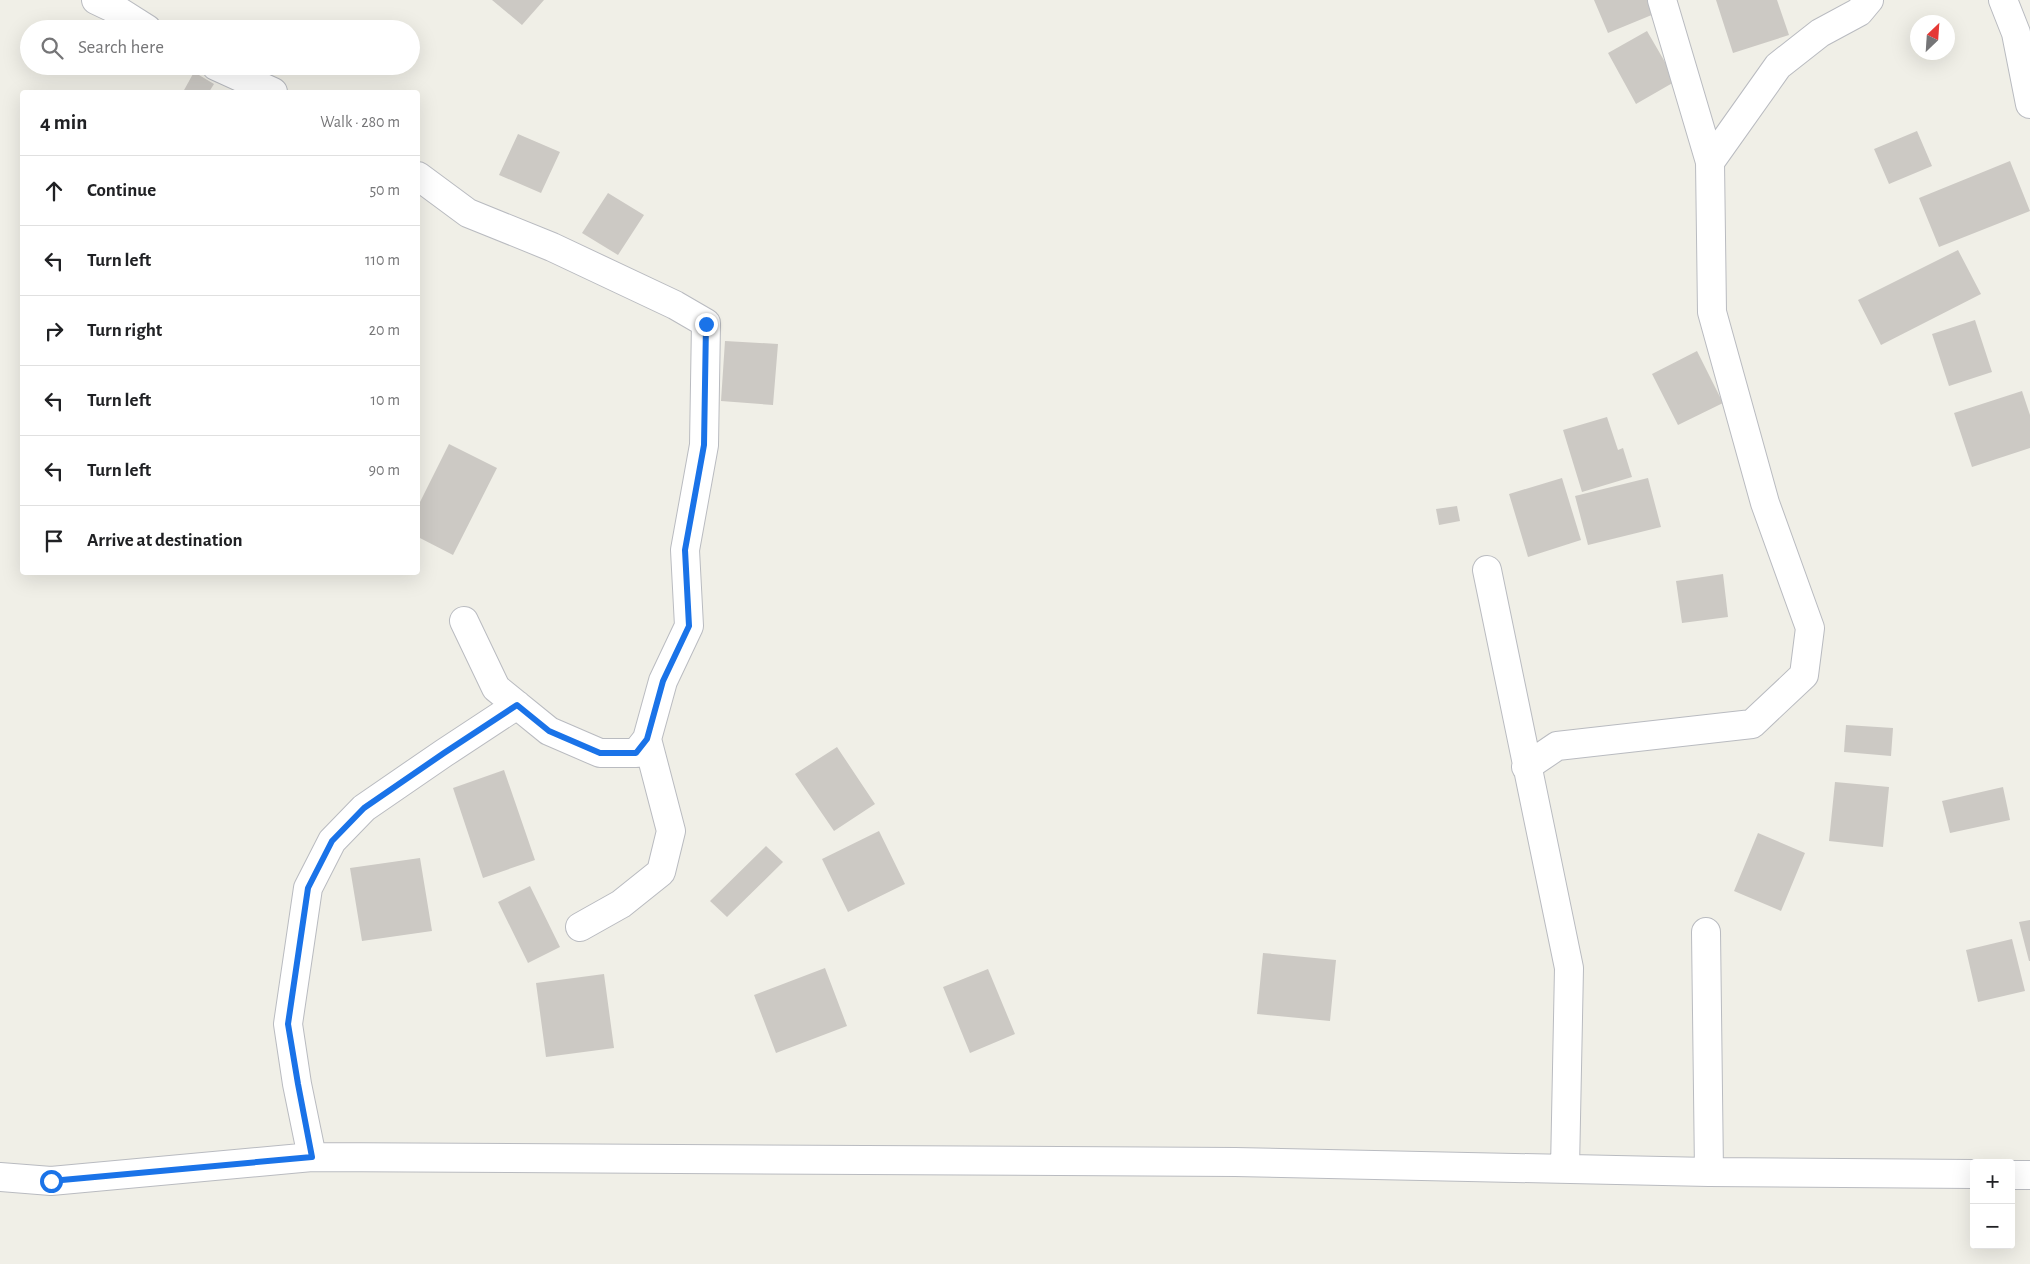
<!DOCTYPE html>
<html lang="en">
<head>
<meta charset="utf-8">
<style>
	body { margin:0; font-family:"Alegreya Sans",sans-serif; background:#f6f6f6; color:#202124 }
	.controls { position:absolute; right:15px; bottom:15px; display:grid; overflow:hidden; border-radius:5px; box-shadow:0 5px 20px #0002 }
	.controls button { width:45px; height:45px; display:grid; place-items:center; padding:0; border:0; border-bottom:1px solid #e0e0e0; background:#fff; color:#202124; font:25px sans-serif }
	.compass { position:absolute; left:1910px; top:15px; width:45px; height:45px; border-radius:50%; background:#fff; box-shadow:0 5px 20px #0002; rotate:25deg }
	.stop { position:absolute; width:15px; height:15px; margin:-11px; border:4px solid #1a73e8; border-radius:50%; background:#fff }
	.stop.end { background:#1a73e8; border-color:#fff; box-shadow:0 1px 5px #0008 }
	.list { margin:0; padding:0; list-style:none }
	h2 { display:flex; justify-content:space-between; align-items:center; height:65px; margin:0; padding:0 20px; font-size:21px }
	h2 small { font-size:16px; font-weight:400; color:#757577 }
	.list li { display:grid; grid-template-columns:32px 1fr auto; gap:15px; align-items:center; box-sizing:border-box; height:70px; padding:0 20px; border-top:1px solid #e0e0e0 }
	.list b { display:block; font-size:19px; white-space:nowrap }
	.list em { font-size:16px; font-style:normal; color:#757577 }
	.icon { flex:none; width:28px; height:28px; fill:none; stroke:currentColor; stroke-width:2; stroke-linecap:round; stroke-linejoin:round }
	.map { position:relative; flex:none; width:2030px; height:1264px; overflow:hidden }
	.search { position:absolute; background:#fff; box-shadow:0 5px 20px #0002; left:20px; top:20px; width:400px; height:55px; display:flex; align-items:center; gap:12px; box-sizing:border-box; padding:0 18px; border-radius:28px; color:#757577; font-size:19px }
	.panel { position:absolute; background:#fff; box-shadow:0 5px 20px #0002; left:20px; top:90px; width:400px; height:485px; border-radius:5px }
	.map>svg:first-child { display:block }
	.building { fill:#ccc9c4 }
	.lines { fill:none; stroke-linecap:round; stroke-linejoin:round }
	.minor-casing { stroke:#b9bbc0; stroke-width:30 }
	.minor { stroke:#fff; stroke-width:28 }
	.route { stroke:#1a73e8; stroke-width:6 }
</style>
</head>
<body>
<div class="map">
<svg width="2030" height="1264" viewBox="0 0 2030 1264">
	<rect width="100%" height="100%" fill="#f0efe7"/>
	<path class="building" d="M 492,0 L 544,0 L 522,25 Z
		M 1594,0 L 1654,0 L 1659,12 L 1608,33 Z
		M 1716,0 L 1777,0 L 1789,35 L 1733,53 Z
		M 1647,31 L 1676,81 L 1636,104 L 1608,53 Z
		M 194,72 L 214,84 L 209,92 L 183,92 Z
		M 1917,131 L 1932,166 L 1889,184 L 1874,149 Z
		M 518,134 L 560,152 L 541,193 L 499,175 Z
		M 2010,161 L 2030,211 L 1939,247 L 1919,198 Z
		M 608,193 L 644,215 L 618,255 L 582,233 Z
		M 1958,250 L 1981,294 L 1881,345 L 1858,300 Z
		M 1975,320 L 1992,372 L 1949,386 L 1932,334 Z
		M 725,341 L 778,344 L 773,405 L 721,401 Z
		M 1697,351 L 1723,403 L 1678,425 L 1652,374 Z
		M 2022,391 L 2030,415 L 2030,448 L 1972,467 L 1954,413 Z
		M 1607,417 L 1618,450 L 1623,448 L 1632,477 L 1582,492 L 1563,430 Z
		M 449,444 L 497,468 L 453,555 L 418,537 L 418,506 Z
		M 1562,478 L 1581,540 L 1528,557 L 1509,494 Z
		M 1648,478 L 1661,527 L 1588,545 L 1575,496 Z
		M 1457,506 L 1460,521 L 1439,525 L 1436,509 Z
		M 1723,574 L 1728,617 L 1682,623 L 1676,581 Z
		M 1846,725 L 1893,728 L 1891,756 L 1844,752 Z
		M 837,747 L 875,804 L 834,831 L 795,774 Z
		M 504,770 L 535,860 L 483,878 L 453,788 Z
		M 1835,782 L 1889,787 L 1883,847 L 1829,841 Z
		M 2003,787 L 2010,820 L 1950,833 L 1942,801 Z
		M 879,831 L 905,884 L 848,912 L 822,859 Z
		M 1758,833 L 1805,853 L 1781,911 L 1734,891 Z
		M 766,846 L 783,862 L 727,917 L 710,901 Z
		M 420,858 L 432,931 L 362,941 L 350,868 Z
		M 530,886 L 560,947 L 528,963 L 498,902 Z
		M 2030,920 L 2030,961 L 2029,961 L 2019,922 Z
		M 2012,939 L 2025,991 L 1978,1002 L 1966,950 Z
		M 1263,953 L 1336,960 L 1330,1021 L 1257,1014 Z
		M 825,968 L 847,1026 L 776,1053 L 754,995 Z
		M 988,969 L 1015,1034 L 970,1053 L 943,987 Z
		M 604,974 L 614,1048 L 546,1057 L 536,983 Z"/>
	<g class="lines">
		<g class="minor-casing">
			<path id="minor" d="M 96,0 L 117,10 L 147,29
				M 2003,0 L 2016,33 L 2030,104
				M 216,66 L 273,92
				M 1710,162 L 1778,66 L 1820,33 L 1859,12 L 1869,0
				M 418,176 L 468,213 L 552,247 L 675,305 L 706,323 L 704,445 L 685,550 L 689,626 L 663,681 L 647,739 L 636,753 L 600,753 L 549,731 L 496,688 L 464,621
				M 1487,570 L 1569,968 L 1565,1169
				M 1526,767 L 1557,746 L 1752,724 L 1804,675 L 1810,628 L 1765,503 L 1712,312 L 1710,162 L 1662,0
				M 580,927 L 621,904 L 661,872 L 671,831 L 647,739
				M 1706,932 L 1709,1172
				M 312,1157 L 297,1084 L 288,1024 L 308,888 L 332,841 L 364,808 L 444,753 L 517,705
				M 2011,1175 L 2030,1175
				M 0,1177 L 51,1181 L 312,1157 L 1235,1162 L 1709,1172 L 1974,1174"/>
		</g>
		<use href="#minor" class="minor"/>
	</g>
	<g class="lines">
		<path class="route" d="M 51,1181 L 312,1157 L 298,1084 L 288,1024 L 308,888 L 332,841 L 364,808 L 444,753 L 517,705 L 549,731 L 600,753 L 636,753 L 647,739 L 663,681 L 689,626 L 685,550 L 704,445 L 706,324"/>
	</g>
</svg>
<div class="controls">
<button>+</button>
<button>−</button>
</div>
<svg class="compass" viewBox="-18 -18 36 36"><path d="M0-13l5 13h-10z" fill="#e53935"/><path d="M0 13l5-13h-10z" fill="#757577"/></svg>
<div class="stop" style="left:51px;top:1181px"></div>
<div class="stop end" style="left:706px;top:324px"></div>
<div class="search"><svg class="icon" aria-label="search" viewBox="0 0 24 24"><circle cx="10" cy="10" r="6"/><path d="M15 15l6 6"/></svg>Search here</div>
<section class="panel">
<h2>4 min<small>Walk · 280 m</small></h2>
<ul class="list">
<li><svg class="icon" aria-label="ahead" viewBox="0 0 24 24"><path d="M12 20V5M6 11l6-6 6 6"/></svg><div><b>Continue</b></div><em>50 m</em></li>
<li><svg class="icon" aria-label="left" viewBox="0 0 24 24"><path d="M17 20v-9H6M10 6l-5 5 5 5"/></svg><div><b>Turn left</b></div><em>110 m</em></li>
<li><svg class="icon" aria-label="right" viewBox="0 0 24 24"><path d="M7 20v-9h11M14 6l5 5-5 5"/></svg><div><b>Turn right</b></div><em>20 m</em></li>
<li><svg class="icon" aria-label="left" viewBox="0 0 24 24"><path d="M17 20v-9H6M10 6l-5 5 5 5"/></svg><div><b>Turn left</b></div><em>10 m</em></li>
<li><svg class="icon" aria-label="left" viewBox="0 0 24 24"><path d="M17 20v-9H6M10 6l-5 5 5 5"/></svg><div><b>Turn left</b></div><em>90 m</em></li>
<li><svg class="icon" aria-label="arrive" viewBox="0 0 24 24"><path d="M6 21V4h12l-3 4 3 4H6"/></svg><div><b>Arrive at destination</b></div></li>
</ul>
</section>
</div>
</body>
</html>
